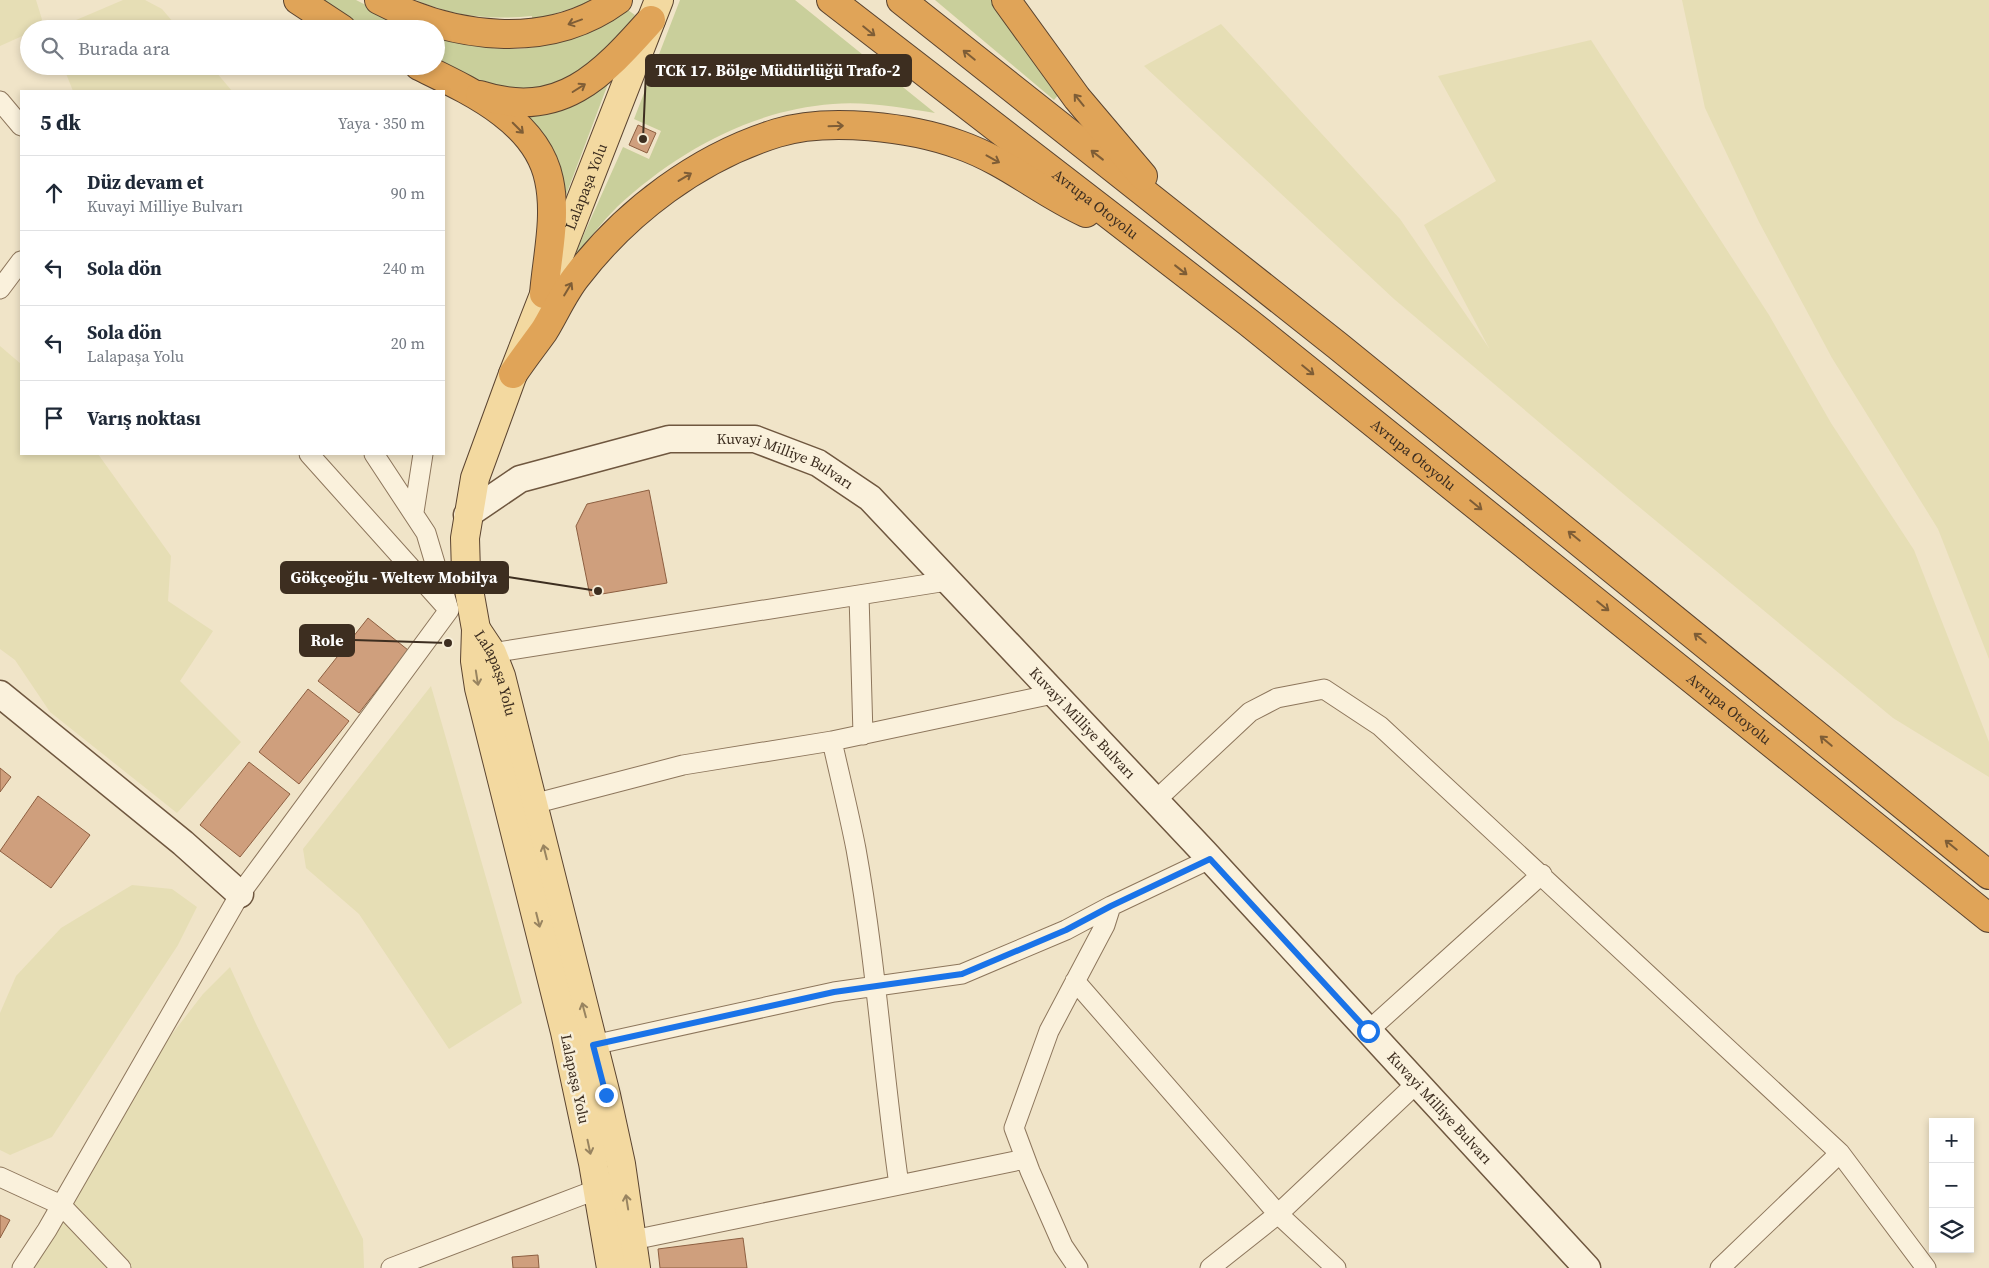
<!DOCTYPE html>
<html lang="tr">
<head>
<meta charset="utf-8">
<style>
	body { margin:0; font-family:"Source Serif 4",serif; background:#f6f6f7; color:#1f2937 }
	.controls { position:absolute; right:15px; bottom:15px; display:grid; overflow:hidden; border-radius:0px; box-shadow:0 2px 8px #0003 }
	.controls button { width:45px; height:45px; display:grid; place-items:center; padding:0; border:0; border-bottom:1px solid #e0e1e3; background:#fff; color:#1f2937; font:25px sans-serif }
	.stop { position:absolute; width:15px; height:15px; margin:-11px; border:4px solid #1a73e8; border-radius:50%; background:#fff }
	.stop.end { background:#1a73e8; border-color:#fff; box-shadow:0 1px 5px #0008 }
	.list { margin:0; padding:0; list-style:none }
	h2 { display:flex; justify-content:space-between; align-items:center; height:65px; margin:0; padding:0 20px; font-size:21px }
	h2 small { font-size:16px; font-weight:400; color:#747a83 }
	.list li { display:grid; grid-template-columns:32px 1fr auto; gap:15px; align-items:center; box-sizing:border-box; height:75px; padding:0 20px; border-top:1px solid #e0e1e3 }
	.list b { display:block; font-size:19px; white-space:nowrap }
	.list p { margin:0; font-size:16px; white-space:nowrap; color:#747a83 }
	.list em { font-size:16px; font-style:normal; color:#747a83 }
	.icon { flex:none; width:28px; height:28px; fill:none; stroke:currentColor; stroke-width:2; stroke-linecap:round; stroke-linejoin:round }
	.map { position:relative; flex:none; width:1989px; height:1268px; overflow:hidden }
	.search { position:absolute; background:#fff; box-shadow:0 2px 8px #0003; left:20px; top:20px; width:425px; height:55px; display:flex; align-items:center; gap:12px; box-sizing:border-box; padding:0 18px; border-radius:28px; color:#747a83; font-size:19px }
	.panel { position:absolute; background:#fff; box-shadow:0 2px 8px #0003; left:20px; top:90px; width:425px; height:365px; border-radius:0px }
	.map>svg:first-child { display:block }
	.farmland { fill:#e6deb5 }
	.green { fill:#c9cf9b }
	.building { fill:#cf9f7d; stroke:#8d5f41 }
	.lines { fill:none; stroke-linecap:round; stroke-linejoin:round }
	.street-casing { stroke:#8d765c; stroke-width:21 }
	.secondary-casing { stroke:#6f573f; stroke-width:29 }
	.primary-casing { stroke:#5b4430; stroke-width:30 }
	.highway-casing { stroke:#5b4430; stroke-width:30 }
	.street { stroke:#faf1dc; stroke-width:19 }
	.secondary { stroke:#faf1dc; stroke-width:26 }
	.primary { stroke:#f3d9a0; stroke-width:28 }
	.highway { stroke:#e0a458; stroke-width:28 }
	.oneway { stroke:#7e5d36 }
	.oneway2 { stroke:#988460 }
	.route { stroke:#1a73e8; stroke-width:6 }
	.labels { text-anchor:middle; stroke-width:5; stroke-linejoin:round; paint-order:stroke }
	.street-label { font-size:15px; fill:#3d2e20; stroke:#f7eed8 }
	.leader { fill:none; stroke:#3d2e20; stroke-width:2 }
	.callout-dot { fill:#3d2e20; stroke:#f7eed8; stroke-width:2 }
	.callout { fill:#3d2e20; stroke:#3d2e20; stroke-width:2 }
	.callout-label { font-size:16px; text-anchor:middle; font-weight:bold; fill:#fff }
</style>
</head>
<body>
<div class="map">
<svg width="1989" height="1268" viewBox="0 0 1989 1268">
	<rect width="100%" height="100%" fill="#f0e4c8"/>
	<path class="farmland" d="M 0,0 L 36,0 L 44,26 L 29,29 L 29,33 L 0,46 Z
		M 123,0 L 145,0 L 162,9 L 179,29 L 55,29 Z
		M 1682,0 L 1989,0 L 1989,659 L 1938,529 L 1832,358 L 1759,222 L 1705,108 Z
		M 1221,24 L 1400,219 L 1489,348 L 1424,225 L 1496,181 L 1438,76 L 1591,40 L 1769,315 L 1831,423 L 1914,550 L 1989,742 L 1989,777 L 1893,718 L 1626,496 L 1394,299 L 1144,66 Z
		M 63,66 L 211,66 L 232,91 L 73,91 Z
		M 0,346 L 21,364 L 21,454 L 98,454 L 171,556 L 168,601 L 213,631 L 180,681 L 241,742 L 177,813 L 50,712 L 15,660 L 0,649 Z
		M 431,686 L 522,1003 L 449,1049 L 359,914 L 306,868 L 303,849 Z
		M 132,885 L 172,889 L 197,907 L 178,945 L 52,1137 L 10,1155 L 0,1150 L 0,1013 L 16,976 L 61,928 Z
		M 230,967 L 256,1024 L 363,1239 L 364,1268 L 27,1268 L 70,1170 L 123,1116 L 148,1065 L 203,994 Z"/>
	<path class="green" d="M 312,0 L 356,0 L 413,29 L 364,29 Z
		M 416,0 L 597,0 L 532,21 L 532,16 C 489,20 456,17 416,0 Z
		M 680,0 L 795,0 L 935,113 C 902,108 867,101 833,104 C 751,110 676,152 617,207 C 600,224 585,244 571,263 L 623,147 L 649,159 L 661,131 L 634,119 Z
		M 935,0 L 992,0 L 1060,93 L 1054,100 Z
		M 625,8 L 635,15 L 626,32 L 595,65 L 551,88 L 495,89 L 436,62 L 436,36 C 521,60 550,51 625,8 Z
		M 611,76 L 563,203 L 522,120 L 528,111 Z"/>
	<path class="building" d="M 638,125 L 656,133 L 647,153 L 629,145 Z
		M 649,490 L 667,583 L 590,596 L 576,526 L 587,504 Z
		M 368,618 L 408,650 L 359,713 L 318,681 Z
		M 308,689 L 349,721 L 299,784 L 259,752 Z
		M 249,762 L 290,794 L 240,857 L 200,825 Z
		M 0,768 L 11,777 L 0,792 Z
		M 38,796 L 90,835 L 51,888 L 0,851 Z
		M 0,1215 L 10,1220 L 0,1238 Z
		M 743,1238 L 747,1268 L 660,1268 L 658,1249 Z
		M 538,1255 L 539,1268 L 513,1268 L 512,1257 Z"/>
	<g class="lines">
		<g class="street-casing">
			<path id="street" d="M 0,101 L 21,126
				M 0,289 L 21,261
				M 309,454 L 447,608
				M 414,512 L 423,454
				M 859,595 L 863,735
				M 492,653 L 947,581
				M 832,741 C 840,777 849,813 856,849 C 876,960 883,1073 899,1185
				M 1155,801 L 1250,712 L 1277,698 L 1324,689 L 1380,726 L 1840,1153 L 1926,1268
				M 533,804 L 683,765 L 832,741 L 1053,694
				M 1075,981 L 1278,1214 L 1336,1268
				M 1368,1031 L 1542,874
				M 593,1045 L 834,992 L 962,974 L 1066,930 L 1111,906
				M 0,1177 L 61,1205 L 121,1268
				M 633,1240 L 1025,1159
				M 22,1268 L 47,1230 L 240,894 L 449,610 L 426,533 L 374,454
				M 391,1268 L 598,1189
				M 1078,1268 L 1063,1246 L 1030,1171 L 1014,1128 L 1049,1031 L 1105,925 L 1111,906 L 1210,859
				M 1210,1268 L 1278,1214 L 1417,1083
				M 1720,1268 L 1840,1153"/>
		</g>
		<g class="secondary-casing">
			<g id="secondary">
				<path id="s1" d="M 467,515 L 520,479 L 669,439 L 755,439 L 818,463 L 870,498 L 1204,852 L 1587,1268"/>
				<path d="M 0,694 L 183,843 L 240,894"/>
			</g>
		</g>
		<g class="primary-casing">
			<g id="primary">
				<path id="s2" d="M 476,629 L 492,653 L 501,676 L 606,1095 L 621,1164 L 636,1268"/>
				<path id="s3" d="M 611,1268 L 593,1163 L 565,1032 L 479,688 L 475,661 L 476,629 L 466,573 L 465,538 L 475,478 L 513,374 L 659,0"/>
			</g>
		</g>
		<g class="highway-casing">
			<g id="highway">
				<path d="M 298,0 L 342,29"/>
				<path d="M 379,0 C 452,38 547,52 618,0"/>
				<path id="s4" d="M 831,0 L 1248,322 L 1989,918"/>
				<path d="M 901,0 L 1338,346 L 1989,875"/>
				<path d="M 1006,0 L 1077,98 L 1143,176"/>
				<path d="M 419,66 C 468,90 537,120 549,180 C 557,217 547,257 544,294"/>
				<path d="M 480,95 C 560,121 602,75 651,20"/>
				<path d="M 513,374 C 523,359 534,345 544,331 C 555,313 564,292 577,276 C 627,211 699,157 777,133 C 828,117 911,127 960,145 C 1006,161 1042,193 1086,213"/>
			</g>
		</g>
		<use href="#street" class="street"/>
		<use href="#secondary" class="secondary"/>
		<use href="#primary" class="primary"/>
		<use href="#highway" class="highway"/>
	</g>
	<defs><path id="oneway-shaft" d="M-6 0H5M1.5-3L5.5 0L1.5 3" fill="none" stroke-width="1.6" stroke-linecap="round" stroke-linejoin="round" transform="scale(1.25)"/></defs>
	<g class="oneway">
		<use href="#oneway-shaft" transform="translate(575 22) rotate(160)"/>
		<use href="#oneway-shaft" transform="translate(869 31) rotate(39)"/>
		<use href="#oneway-shaft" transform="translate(969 55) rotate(-141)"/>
		<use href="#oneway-shaft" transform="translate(579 88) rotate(-32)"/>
		<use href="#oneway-shaft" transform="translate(1079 100) rotate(-129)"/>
		<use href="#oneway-shaft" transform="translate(836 126) rotate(-2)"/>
		<use href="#oneway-shaft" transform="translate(518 128) rotate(45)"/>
		<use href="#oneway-shaft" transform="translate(1097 155) rotate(-142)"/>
		<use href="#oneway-shaft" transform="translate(993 159) rotate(29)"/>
		<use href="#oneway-shaft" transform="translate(685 177) rotate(-31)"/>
		<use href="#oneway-shaft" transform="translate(1181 270) rotate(38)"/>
		<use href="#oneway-shaft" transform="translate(568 289) rotate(-59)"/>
		<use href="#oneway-shaft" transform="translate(1308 370) rotate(39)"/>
		<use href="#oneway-shaft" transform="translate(1476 505) rotate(39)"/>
		<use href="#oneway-shaft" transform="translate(1574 536) rotate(-141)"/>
		<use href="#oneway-shaft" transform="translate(1603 606) rotate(39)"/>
		<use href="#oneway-shaft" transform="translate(1700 638) rotate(-141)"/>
		<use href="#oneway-shaft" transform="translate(1826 741) rotate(-140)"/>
		<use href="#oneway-shaft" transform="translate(1951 845) rotate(-141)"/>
	</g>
	<g class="oneway2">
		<use href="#oneway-shaft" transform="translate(477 678) rotate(81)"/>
		<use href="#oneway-shaft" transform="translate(545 852) rotate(-104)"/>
		<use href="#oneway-shaft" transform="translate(538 920) rotate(76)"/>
		<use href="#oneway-shaft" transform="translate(584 1010) rotate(-105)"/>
		<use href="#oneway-shaft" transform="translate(589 1147) rotate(78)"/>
		<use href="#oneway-shaft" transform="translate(627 1202) rotate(-99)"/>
	</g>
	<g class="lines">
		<path class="route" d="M 606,1095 L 593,1045 L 834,992 L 962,974 L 1066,930 L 1111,906 L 1210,859 L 1368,1031"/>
	</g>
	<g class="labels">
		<g class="street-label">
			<text dy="5" stroke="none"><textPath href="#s3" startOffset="1119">Lalapaşa Yolu</textPath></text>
			<text dy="5" stroke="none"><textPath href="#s4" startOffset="334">Avrupa Otoyolu</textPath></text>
			<text dy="5" stroke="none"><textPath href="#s4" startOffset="739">Avrupa Otoyolu</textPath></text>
			<text dy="5" stroke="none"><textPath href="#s1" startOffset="339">Kuvayi Milliye Bulvarı</textPath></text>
			<text dy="5" stroke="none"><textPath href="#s2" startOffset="49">Lalapaşa Yolu</textPath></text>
			<text dy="5" stroke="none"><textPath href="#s4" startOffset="1144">Avrupa Otoyolu</textPath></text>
			<text dy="5" stroke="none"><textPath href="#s1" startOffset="744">Kuvayi Milliye Bulvarı</textPath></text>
			<text transform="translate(575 1079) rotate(78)" y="5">Lalapaşa Yolu</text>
			<text dy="5" stroke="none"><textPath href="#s1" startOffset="1269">Kuvayi Milliye Bulvarı</textPath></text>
		</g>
	</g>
	<path class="leader" d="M643 139L646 71M598 591L508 577M448 643L354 640"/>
	<g class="callout-dot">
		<circle cx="643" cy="139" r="5"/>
		<circle cx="598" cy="591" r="5"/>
		<circle cx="448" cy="643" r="5"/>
	</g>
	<g class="callout">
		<rect x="646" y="55" width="265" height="31" rx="5"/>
		<rect x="281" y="562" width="227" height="31" rx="5"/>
		<rect x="300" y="625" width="54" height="31" rx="5"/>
	</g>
	<g class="callout-label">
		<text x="778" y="76">TCK 17. Bölge Müdürlüğü Trafo-2</text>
		<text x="394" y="583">Gökçeoğlu - Weltew Mobilya</text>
		<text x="327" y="646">Role</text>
	</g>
</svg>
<div class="controls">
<button>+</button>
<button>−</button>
<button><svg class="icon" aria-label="layers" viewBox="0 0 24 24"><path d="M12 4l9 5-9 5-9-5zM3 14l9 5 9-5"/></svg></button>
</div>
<div class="stop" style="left:1368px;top:1031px"></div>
<div class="stop end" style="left:606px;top:1095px"></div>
<div class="search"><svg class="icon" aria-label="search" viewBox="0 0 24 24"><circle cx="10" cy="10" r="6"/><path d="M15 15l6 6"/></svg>Burada ara</div>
<section class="panel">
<h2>5 dk<small>Yaya · 350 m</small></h2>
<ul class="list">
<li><svg class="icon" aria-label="ahead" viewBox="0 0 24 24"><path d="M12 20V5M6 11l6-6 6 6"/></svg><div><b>Düz devam et</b><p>Kuvayi Milliye Bulvarı</p></div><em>90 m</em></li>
<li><svg class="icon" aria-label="left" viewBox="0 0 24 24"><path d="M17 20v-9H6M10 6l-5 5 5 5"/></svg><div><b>Sola dön</b></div><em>240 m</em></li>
<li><svg class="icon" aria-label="left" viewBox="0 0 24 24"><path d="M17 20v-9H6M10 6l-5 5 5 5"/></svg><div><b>Sola dön</b><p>Lalapaşa Yolu</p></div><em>20 m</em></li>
<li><svg class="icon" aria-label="arrive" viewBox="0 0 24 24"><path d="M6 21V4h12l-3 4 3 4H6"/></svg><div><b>Varış noktası</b></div></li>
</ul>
</section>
</div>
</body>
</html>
